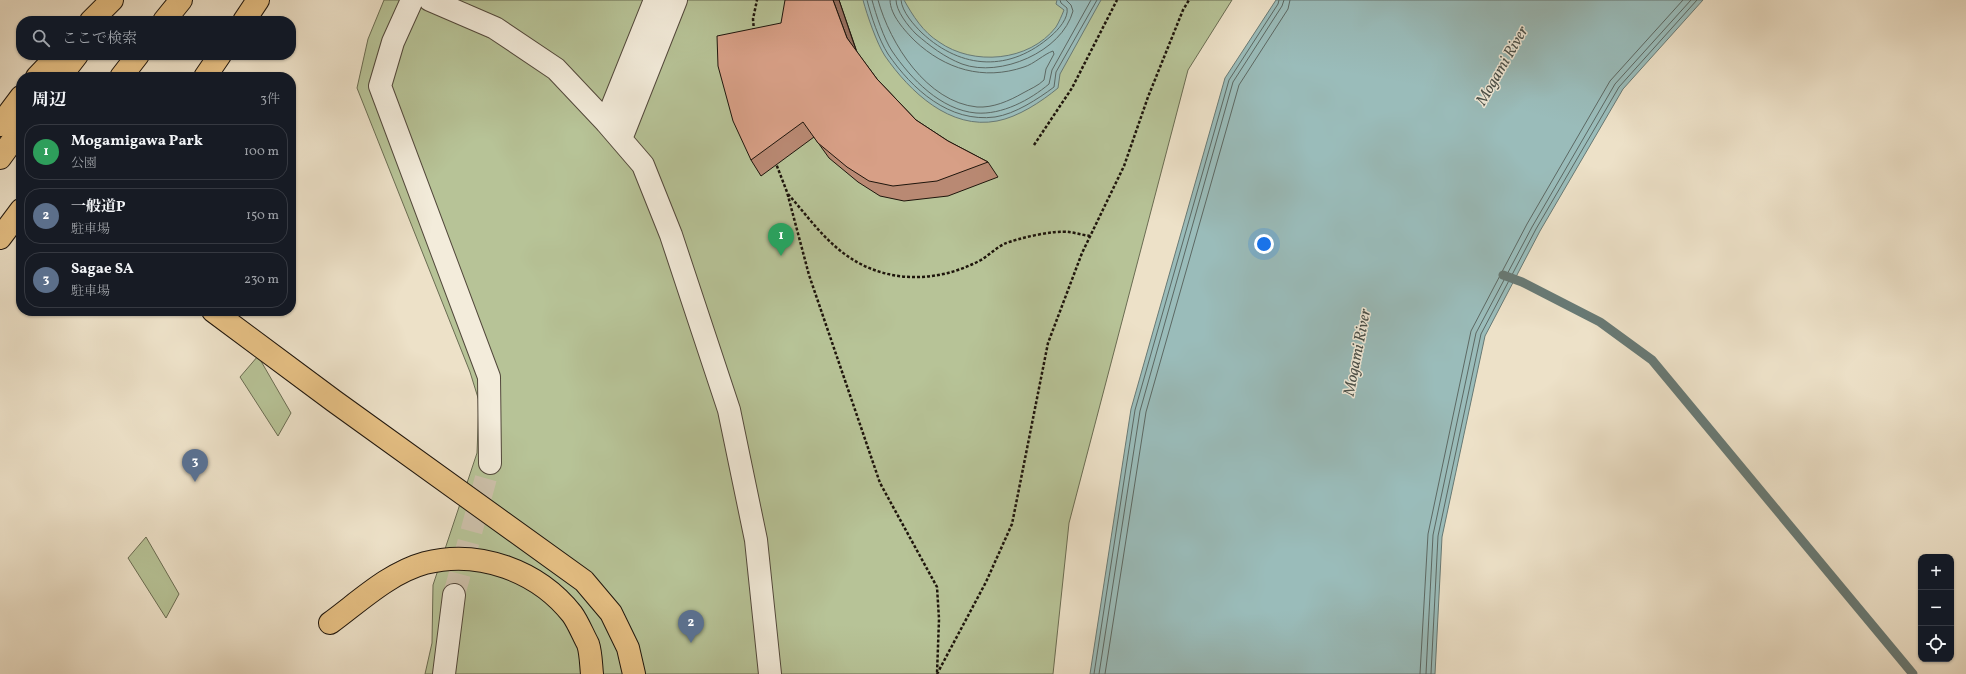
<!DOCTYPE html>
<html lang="ja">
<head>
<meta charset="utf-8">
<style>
	body { margin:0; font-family:Vollkorn,"Noto Serif JP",serif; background:#242831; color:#f1f3f6 }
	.controls { position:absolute; right:12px; bottom:12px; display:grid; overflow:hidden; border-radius:8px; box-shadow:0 1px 3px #0004 }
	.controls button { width:36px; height:36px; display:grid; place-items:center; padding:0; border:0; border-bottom:1px solid #363941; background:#171b24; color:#f1f3f6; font:20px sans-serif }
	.you { position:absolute; left:1264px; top:244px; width:14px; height:14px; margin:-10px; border:3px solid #fff; border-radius:50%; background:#1a73e8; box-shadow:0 0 0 6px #1a73e833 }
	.badge { display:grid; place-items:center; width:26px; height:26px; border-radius:50%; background:#c59692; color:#fff; font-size:13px; font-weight:700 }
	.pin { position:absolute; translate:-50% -33px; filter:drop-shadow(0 1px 2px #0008) }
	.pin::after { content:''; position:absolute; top:21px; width:14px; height:12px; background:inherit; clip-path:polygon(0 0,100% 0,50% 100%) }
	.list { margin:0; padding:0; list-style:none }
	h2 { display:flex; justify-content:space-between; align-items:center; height:52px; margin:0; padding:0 16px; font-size:17px }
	h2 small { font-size:13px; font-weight:400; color:#9ea1a6 }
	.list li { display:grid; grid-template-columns:26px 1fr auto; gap:12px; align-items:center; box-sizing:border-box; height:56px; margin:0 8px 8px; padding:0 8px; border:1px solid #363941; border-radius:16px }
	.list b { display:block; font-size:15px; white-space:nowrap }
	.list p { margin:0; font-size:13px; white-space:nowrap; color:#9ea1a6 }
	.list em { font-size:13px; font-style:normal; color:#9ea1a6 }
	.icon { flex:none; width:22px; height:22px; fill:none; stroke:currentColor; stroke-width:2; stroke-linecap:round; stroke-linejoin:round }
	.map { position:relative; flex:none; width:1966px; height:674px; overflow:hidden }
	.search { position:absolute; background:#171b24; box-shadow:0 1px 3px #0004; left:16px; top:16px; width:280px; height:44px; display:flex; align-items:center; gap:10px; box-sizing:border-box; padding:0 14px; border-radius:16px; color:#9ea1a6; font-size:15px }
	.panel { position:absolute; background:#171b24; box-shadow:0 1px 3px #0004; left:16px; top:72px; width:280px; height:244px; border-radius:16px }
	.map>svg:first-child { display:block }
	.green { fill:#b7c397; stroke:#6a6c52 }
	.water { fill:#9abcba; stroke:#687974 }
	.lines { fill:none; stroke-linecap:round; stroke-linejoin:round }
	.shore { stroke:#5c6863; stroke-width:1 }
	.stream { stroke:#687974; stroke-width:9 }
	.minor-tunnel { stroke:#cec2ac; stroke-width:22; stroke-dasharray:22 11; stroke-linecap:butt }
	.minor-casing { stroke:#52483b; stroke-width:24 }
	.highway-casing { stroke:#1e150c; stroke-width:24 }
	.path { stroke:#1e150c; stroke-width:2.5; stroke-dasharray:3 2; stroke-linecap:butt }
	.minor { stroke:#f3ecdb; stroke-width:22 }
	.highway { stroke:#e6c084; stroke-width:22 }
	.wall { fill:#b98973; stroke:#1e150c }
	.shaded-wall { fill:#966f5e; stroke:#1e150c }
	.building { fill:#d79f86; stroke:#1e150c }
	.labels { text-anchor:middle; stroke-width:3; stroke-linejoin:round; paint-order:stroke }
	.water-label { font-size:16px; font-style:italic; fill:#494f49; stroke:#f3ecdb }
</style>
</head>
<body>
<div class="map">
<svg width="1966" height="674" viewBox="0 0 1966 674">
	<rect width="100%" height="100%" fill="#ede1c8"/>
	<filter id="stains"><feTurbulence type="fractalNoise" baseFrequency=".005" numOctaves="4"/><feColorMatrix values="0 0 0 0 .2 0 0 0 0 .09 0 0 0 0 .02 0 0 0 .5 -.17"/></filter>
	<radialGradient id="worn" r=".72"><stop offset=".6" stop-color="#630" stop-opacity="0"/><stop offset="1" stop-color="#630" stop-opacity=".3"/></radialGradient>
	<path class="green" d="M 384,0 L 1232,0 L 1188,70 L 1069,523 L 1053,674 L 425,674 L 432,643 L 433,585 L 477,453 L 479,401 L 470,372 L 357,88 L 368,39 Z
		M 258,356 L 291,413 L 278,436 L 240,377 Z
		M 146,537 L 179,594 L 166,618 L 128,558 Z"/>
	<path class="water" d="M 863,0 L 904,0 C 913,16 923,32 939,42 C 973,66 1029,62 1056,27 C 1059,22 1062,15 1064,10 L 1056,4 L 1057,0 L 1101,0 L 1060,74 L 1058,88 C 1041,102 1018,117 997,121 C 950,130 910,92 885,56 C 877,44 867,15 863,0 Z
		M 1276,0 L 1703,0 L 1623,89 L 1540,231 L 1485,336 L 1442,537 L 1435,674 L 1090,674 L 1131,409 L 1225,78 Z"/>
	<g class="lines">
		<path class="shore" d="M 867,0 C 871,16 879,40 888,54 C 912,89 949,123 995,117 C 1015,114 1038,99 1054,87 L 1056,72 L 1097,0
			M 872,0 C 876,15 884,39 892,51 C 911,79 941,110 976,113 C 1002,115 1030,100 1049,84 L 1052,70 L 1091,0
			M 878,0 C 890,44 927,102 977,107 C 993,108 1009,101 1023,93 C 1030,89 1038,86 1044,80 L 1046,69 L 1054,54 L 1053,51 C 1044,54 1034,64 1024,67 C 983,81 945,69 915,41 C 905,31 890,15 890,0
			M 896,0 C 896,11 908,26 916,34 C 930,46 944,57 962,64 C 1000,78 1062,52 1073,11 L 1071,5 L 1066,0
			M 901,0 C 902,12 914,25 922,33 C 962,70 1010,72 1051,36 C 1058,30 1069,18 1067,8 L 1061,3 L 1060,0
			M 1094,674 L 1135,410 L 1229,80 L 1278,4 L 1279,0
			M 1099,674 L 1140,411 L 1233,82 L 1282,6 L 1284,0
			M 1105,674 L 1146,412 L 1239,85 L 1288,9 L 1290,0
			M 1420,674 L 1428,534 L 1471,331 L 1527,224 L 1610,81 L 1683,0
			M 1426,674 L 1433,535 L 1476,333 L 1532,227 L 1615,84 L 1691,0
			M 1431,674 L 1438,536 L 1481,334 L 1536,229 L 1619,87 L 1697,0"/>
		<path class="stream" d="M 1503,275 L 1522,282 L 1600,322 L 1652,360 L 1913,674"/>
		<path class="minor-tunnel" d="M 454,595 L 490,463"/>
		<g class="minor-casing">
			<path id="minor" d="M 412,0 L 393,42 L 380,86 L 489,377 L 490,463
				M 430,0 L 495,28 L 556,69 L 606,122 L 643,165 L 671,235 L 729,410 L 756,540 L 770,674
				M 606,122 L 655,0
				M 621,139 L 676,0
				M 444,674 L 454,595"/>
		</g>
		<g class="highway-casing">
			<path id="highway" d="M 91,21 L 112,0
				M 164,21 L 181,0
				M 244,21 L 258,0
				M 37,77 L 58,55
				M 60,77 L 77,55
				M 121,77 L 138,55
				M 205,77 L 220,55
				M 0,125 L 21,97
				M 0,158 L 21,129
				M 0,238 L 21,210
				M 213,311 L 334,401 L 584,581 L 611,613 L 628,648 L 634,674
				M 330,623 C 360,601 389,573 425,563 C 479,549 538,571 572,614 C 578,622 583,635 588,644 C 591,653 591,665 592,674"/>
		</g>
		<path class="path" d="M 754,31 L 753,19 L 757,0
			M 1034,145 L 1072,88 L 1117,0
			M 775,161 L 787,192 L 809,275 L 880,483 L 937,587 L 939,619 L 937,674
			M 788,194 C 805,213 821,236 842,252 C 883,284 936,284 981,260 C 989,255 996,248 1004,244 C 1018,238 1054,230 1069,232 C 1076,233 1083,235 1090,236
			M 937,674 L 986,582 L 1012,524 L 1048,343 L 1082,253 L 1124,166 L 1148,97 L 1183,10 L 1189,0"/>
		<use href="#minor" class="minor"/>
		<use href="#highway" class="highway"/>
	</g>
	<path class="wall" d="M 839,0 L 857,52 L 877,79 L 916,120 L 948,141 L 988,162 L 998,177 L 948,196 L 904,201 L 880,196 L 858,182 L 829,158 L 814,137 L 761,176 L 751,160 L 781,23 Z"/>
	<path class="shaded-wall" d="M 833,0 L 839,0 L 857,53 L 847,38 Z"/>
	<path class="building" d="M 785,0 L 833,0 L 847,38 L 877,79 L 916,120 L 948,141 L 988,162 L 937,181 L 893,186 L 869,181 L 847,167 L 818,143 L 803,122 L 751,160 L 733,121 L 718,66 L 717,36 L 781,23 Z"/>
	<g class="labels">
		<g class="water-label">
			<text transform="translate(1501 65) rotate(-60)" y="6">Mogami River</text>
			<text transform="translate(1356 352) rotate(-79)" y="6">Mogami River</text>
		</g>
	</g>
	<rect width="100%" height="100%" filter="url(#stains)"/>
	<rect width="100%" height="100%" fill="url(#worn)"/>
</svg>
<div class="controls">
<button>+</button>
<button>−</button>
<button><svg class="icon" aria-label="locate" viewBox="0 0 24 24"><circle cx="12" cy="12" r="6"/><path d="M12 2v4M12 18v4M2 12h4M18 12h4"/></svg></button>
</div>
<div class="you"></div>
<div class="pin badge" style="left:781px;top:256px;background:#2e9e5b">1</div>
<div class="pin badge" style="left:691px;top:643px;background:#5c6f8a">2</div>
<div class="pin badge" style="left:195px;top:482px;background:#5c6f8a">3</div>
<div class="search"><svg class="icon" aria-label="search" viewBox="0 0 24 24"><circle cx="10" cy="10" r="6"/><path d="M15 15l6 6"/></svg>ここで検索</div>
<section class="panel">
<h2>周辺<small>3件</small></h2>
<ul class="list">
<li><span class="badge" style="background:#2e9e5b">1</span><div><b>Mogamigawa Park</b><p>公園</p></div><em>100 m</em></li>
<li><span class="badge" style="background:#5c6f8a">2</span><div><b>一般道P</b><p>駐車場</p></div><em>150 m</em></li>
<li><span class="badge" style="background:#5c6f8a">3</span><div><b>Sagae SA</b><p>駐車場</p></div><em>230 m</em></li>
</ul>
</section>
</div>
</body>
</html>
